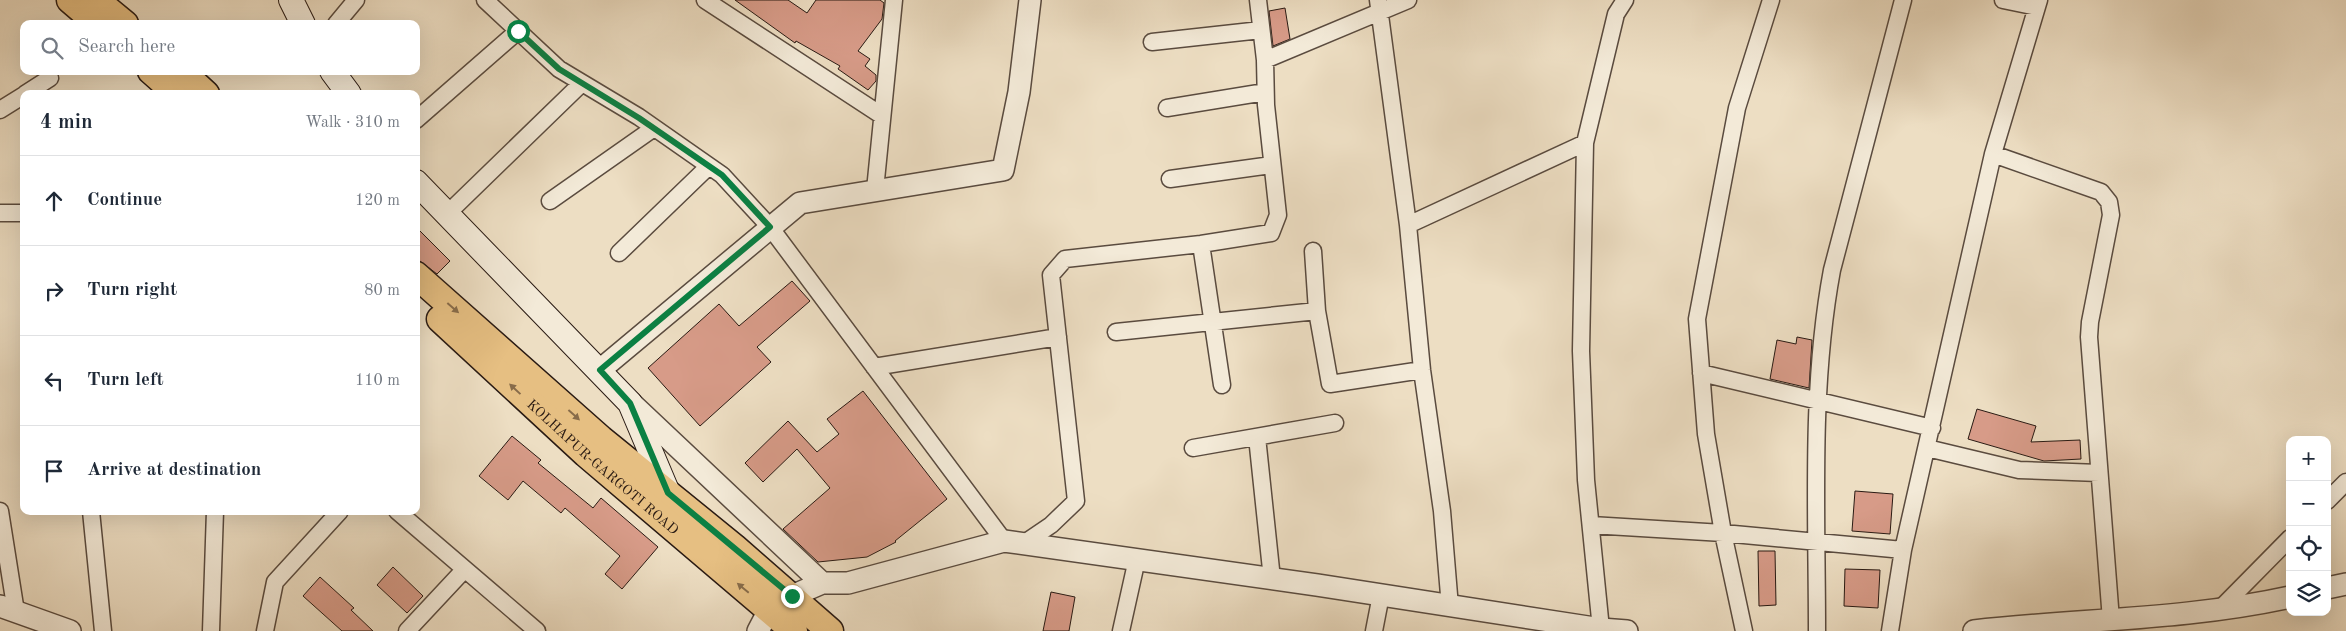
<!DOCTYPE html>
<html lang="en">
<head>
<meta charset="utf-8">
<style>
	body { margin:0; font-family:"Old Standard TT",serif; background:#f2f2f3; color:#1f2937 }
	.controls { position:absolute; right:15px; bottom:15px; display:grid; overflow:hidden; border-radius:10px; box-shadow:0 5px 20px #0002 }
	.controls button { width:45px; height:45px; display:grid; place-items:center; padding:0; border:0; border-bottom:1px solid #e0e1e3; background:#fff; color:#1f2937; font:25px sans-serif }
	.stop { position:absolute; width:15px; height:15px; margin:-11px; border:4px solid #0b8043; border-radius:50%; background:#fff }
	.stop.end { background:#0b8043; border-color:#fff; box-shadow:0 1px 5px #0008 }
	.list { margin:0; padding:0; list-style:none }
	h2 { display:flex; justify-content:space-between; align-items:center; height:65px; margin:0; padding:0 20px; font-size:21px }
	h2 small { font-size:16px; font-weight:400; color:#747a83 }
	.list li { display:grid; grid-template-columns:32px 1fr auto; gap:15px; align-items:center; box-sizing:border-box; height:90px; padding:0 20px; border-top:1px solid #e0e1e3 }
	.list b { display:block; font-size:19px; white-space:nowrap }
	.list em { font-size:16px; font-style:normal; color:#747a83 }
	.icon { flex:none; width:28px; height:28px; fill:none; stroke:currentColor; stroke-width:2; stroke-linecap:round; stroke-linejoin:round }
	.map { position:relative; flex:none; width:2346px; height:631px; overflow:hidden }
	.search { position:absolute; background:#fff; box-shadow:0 5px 20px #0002; left:20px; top:20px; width:400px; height:55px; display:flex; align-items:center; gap:12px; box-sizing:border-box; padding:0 18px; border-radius:10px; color:#747a83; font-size:19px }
	.panel { position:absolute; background:#fff; box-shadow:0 5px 20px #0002; left:20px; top:90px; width:400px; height:425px; border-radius:10px }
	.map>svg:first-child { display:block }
	.building { fill:#d79b88; stroke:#291a13 }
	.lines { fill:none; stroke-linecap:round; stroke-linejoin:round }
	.minor-casing { stroke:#5a4b3f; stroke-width:19 }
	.tertiary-casing { stroke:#5a4b3f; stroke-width:24 }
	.secondary-casing { stroke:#291a13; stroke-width:26 }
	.primary-casing { stroke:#291a13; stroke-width:29 }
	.minor { stroke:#f3ead8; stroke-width:16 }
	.tertiary { stroke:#f3ead8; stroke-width:21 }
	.secondary { stroke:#f3ead8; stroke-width:24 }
	.primary { stroke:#e6bf82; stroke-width:26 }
	.oneway { fill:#886c4a }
	.route { stroke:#0b8043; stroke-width:6 }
	.labels { text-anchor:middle; stroke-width:4; stroke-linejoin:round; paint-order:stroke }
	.street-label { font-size:14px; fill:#291a13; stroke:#f3ead8 }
</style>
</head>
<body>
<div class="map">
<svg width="2346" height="631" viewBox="0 0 2346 631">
	<rect width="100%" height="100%" fill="#eddec3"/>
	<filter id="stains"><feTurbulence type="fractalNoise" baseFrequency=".004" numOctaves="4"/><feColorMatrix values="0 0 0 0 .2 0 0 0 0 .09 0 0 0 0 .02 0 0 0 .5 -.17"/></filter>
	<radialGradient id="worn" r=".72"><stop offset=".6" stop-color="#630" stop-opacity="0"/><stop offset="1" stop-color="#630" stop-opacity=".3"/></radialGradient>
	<path class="building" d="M 735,0 L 788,0 L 807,13 L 816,0 L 880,0 L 884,3 L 882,19 L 858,51 L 870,59 L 865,66 L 876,75 L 876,81 L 868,90 L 838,69 L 840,66 L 796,41 L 795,43 Z
		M 1285,8 L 1290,39 L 1273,46 L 1269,11 Z
		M 416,227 L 450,261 L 437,274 L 416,258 Z
		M 792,281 L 810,301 L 757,347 L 771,362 L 700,426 L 648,368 L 719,304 L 739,326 Z
		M 1797,337 L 1812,340 L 1809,388 L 1770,379 L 1777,340 L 1796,344 Z
		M 863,391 L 947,499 L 895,541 L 896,542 L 867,557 L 818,562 L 783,529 L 830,488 L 797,449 L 763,482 L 745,463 L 788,421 L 817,452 L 839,434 L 827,419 Z
		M 1977,409 L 2036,426 L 2031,442 L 2080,440 L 2081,459 L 2044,461 L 1968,439 Z
		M 512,436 L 541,460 L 538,463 L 593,508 L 601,498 L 658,547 L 622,589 L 605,574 L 620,556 L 565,508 L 561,513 L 523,481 L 508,500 L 479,476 Z
		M 1855,491 L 1893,494 L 1890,534 L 1852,531 Z
		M 1758,551 L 1775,551 L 1776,605 L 1759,606 Z
		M 393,567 L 423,596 L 407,613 L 377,585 Z
		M 1845,569 L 1880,570 L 1878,608 L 1844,606 Z
		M 320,577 L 354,608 L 351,610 L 373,631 L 342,631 L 303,596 Z
		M 1051,592 L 1075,597 L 1069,631 L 1043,631 Z"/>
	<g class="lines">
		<g class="minor-casing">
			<path id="minor" d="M 485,0 L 559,69 L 639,117 L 722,175 L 770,227 L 1004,541
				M 705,0 L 881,115
				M 1378,0 L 1408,225 L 1422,370 L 1442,511 L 1450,607
				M 2003,0 L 2037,7
				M 336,24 L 356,0
				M 1152,42 L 1261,30
				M 1265,60 L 1408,0
				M 25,94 L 50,78
				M 1167,108 L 1265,92
				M 0,110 L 24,95
				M 416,120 L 518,31
				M 1993,154 L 2101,192 L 2109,202 L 2111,215 L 2090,322 L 2089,337 L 2111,620
				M 1170,179 L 1272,165
				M 875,190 L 894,0
				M 550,201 L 654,128
				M 0,213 L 24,213
				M 446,215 L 582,83
				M 1408,225 L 1585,143
				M 1201,244 L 1222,385
				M 1313,251 L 1317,311 L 1330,384 L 1422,370
				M 619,253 L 709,166
				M 1116,332 L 1317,311
				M 874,367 L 1058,337
				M 1701,373 L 1932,428
				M 1257,437 L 1272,579
				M 1193,448 L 1335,423
				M 1927,448 L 2019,470 L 2099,473
				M 2327,501 L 2346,482
				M 0,511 L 16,612
				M 91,511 L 103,631
				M 397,511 L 537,631
				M 1591,525 L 1723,533 L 1903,550
				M 1023,544 L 1051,525 L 1076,501 L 1051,275 L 1065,259 L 1201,244 L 1271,233 L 1278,215 L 1266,105 L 1265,60 L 1258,0
				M 2220,609 L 2290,538
				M 1601,629 L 1586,480 L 1581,351 L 1585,143 L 1616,14 L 1625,0
				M 211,631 L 215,511
				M 265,631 L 275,582 L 340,511
				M 407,631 L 464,570
				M 1121,631 L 1137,559
				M 1374,631 L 1381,595
				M 1744,631 L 1723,533 L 1706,434 L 1697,319 L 1737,108 L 1771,0
				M 1817,631 C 1817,511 1810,388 1832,270 L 1903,0
				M 1890,631 L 1903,550 L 1993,154 L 2039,0"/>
		</g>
		<g class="tertiary-casing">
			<path id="tertiary" d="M 600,370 L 800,203 L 1003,170 L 1019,92 L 1030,0
				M 631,403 L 822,583 L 848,583 L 1004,541 L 1317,585 L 1601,629 L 1627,631
				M 2327,588 L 2346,584
				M 0,606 L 70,631
				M 758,631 L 769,610 L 792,596 L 822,583
				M 1974,631 C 2079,619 2186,620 2290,597"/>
		</g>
		<g class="secondary-casing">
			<path id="secondary" d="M 291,0 L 303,24
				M 332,71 L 349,94
				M 416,182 L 630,403 L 668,493"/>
		</g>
		<g class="primary-casing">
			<g id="primary">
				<path d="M 70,0 L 98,24"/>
				<path d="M 96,0 L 125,24"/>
				<path d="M 151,71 L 177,94"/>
				<path d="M 181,71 L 206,94"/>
				<path d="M 416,275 L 601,439 L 734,547 L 830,631"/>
				<path id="s1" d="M 440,319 L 586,454 L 794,631"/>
			</g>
		</g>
		<use href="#minor" class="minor"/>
		<use href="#tertiary" class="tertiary"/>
		<use href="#secondary" class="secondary"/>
		<use href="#primary" class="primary"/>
	</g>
	<defs><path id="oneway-solid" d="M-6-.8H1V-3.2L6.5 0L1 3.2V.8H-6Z" transform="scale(1.25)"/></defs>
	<g class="oneway">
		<use href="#oneway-solid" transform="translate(453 308) rotate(41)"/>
		<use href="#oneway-solid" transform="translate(515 389) rotate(-137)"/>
		<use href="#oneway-solid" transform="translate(574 415) rotate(42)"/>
		<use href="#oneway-solid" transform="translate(743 588) rotate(-140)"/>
	</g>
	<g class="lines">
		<path class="route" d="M 518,31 L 559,69 L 639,118 L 722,175 L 770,227 L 600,370 L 630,403 L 668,493 L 792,596"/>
	</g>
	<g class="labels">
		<g class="street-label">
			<text dy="5" stroke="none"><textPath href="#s1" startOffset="220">KOLHAPUR-GARGOTI ROAD</textPath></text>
		</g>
	</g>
	<rect width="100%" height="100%" filter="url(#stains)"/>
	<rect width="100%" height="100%" fill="url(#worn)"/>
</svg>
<div class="controls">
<button>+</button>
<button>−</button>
<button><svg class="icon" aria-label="locate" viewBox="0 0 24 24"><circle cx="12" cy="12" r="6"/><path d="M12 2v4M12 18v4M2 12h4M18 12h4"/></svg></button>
<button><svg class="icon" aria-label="layers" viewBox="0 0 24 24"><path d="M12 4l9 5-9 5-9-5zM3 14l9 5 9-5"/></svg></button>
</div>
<div class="stop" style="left:518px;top:31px"></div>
<div class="stop end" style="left:792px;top:596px"></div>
<div class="search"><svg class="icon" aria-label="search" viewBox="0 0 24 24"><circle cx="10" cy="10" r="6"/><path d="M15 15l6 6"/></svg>Search here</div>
<section class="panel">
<h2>4 min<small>Walk · 310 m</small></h2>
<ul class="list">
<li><svg class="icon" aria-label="ahead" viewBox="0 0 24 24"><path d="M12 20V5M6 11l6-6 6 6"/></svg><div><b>Continue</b></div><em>120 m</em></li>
<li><svg class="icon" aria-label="right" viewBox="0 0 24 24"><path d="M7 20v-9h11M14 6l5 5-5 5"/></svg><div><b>Turn right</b></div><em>80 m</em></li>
<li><svg class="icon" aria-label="left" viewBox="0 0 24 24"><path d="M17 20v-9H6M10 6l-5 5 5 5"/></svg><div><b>Turn left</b></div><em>110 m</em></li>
<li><svg class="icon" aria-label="arrive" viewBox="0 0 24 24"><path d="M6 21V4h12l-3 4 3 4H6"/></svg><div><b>Arrive at destination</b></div></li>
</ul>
</section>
</div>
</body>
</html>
